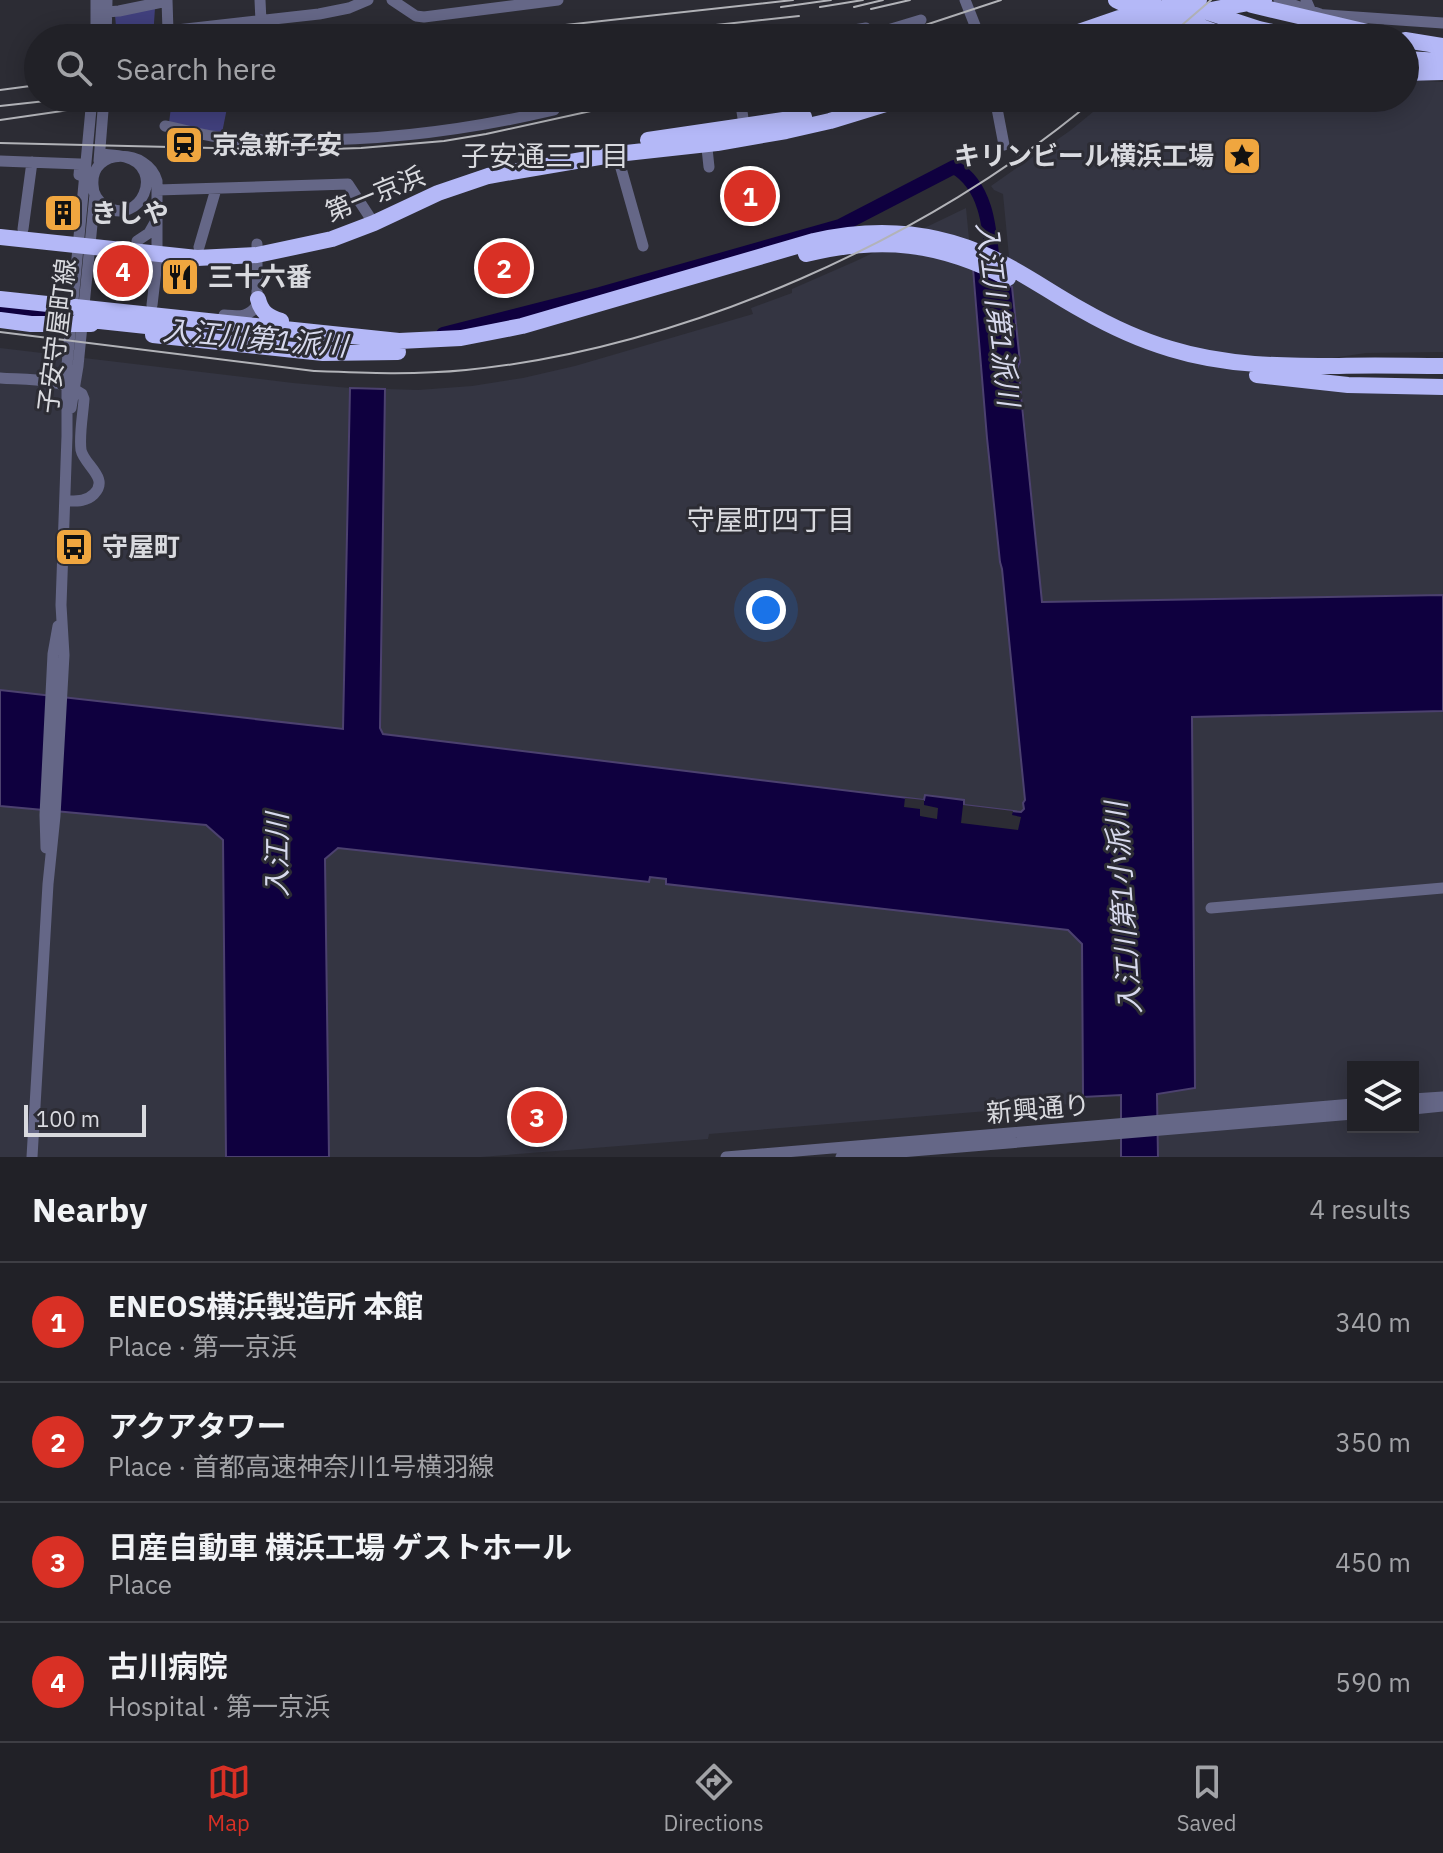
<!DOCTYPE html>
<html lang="en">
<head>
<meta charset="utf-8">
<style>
	body { margin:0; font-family:"IBM Plex Sans","Noto Sans JP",sans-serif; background:#29292f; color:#f1f3f6 }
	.controls { position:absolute; right:24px; bottom:24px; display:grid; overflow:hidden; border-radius:0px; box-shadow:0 4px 20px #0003 }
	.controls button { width:72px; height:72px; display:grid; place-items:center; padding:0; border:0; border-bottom:2px solid #3e3e44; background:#212127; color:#f1f3f6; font:40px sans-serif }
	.scale { position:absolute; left:24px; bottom:20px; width:122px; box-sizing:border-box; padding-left:8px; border:4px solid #d9dadf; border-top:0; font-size:22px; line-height:28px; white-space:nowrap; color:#d9dadf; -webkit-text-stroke:6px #2c2c34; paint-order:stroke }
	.you { position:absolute; left:766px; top:610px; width:28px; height:28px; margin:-20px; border:6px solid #fff; border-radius:50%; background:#1a73e8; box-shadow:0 0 0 12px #1a73e833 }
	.badge { display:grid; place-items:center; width:52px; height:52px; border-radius:50%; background:#d93025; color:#fff; font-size:26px; font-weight:700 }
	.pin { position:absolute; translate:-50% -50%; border:4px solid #fff; box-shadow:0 2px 8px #0006 }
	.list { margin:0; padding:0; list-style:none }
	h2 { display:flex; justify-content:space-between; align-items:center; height:104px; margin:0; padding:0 32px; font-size:34px }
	h2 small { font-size:26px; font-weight:400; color:#a2a3a7 }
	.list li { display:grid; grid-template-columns:52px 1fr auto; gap:24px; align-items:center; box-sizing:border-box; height:120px; padding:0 32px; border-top:2px solid #3e3e44 }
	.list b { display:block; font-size:30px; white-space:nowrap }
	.list p { margin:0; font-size:26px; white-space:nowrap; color:#a2a3a7 }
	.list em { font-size:26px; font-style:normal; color:#a2a3a7 }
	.icon { flex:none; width:44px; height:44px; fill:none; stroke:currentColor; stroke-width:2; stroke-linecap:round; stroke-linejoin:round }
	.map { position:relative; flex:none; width:1443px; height:1157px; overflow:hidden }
	.search { position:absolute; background:#212127; box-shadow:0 4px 20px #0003; left:24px; right:24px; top:24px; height:88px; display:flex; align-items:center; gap:20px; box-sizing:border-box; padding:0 28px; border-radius:44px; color:#a2a3a7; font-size:30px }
	.sheet { height:584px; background:#212127 }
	nav { display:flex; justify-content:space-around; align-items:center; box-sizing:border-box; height:112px; border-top:2px solid #3e3e44; background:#212127; font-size:22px; color:#a2a3a7 }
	nav a { display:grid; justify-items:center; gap:4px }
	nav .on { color:#d93025 }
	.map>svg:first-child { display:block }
	.built { fill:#343542; fill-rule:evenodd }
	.green { fill:#41407d }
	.water { fill:#0f003f; stroke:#4c416f; stroke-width:2 }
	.pier { fill:#2c2c34 }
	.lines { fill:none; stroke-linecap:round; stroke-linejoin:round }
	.river { stroke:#0f003f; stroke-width:14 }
	.minor { stroke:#656787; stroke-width:11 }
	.highway { stroke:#b4b8f7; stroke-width:16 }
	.rail { stroke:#b2b3b8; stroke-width:2 }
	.labels { text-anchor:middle; stroke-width:6; stroke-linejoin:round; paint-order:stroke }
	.poi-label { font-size:26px; font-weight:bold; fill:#d9dadf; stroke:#2c2c34; text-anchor:start }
	.street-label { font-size:26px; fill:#d9dadf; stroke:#2c2c34 }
	.neighbourhood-label { font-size:28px; fill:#d9dadf; stroke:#2c2c34 }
	.water-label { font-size:28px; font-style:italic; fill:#d7d9ed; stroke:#2c2c34 }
</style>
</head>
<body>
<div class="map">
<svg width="1443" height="1157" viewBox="0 0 1443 1157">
	<rect width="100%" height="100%" fill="#2c2c34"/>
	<path class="built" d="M 1405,80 L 1443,82 L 1443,352 L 1366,353 L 1325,359 L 1326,391 L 1443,393 L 1443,595 L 1042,602 L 1003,194 L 994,190 L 991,186 L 1071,130 L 1110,98 L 1405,98 Z
		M 966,208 L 1000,562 L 1002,569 L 1025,800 L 1023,803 L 1024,809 L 1021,812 L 963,805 L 964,801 L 925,795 L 924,800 L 383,734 L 380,729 L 385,389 L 418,390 L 472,386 L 523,378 L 575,366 L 753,314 L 751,308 L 792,293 L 792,289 L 856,261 Z
		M 0,348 L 293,383 L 350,388 L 343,729 L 0,690 Z
		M 1443,711 L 1443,1157 L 1159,1157 L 1157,1093 L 1195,1087 L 1192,717 ZM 1353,1067 L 1413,1067 L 1413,1127 L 1353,1127 Z
		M 0,806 L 207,825 L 223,840 L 226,1157 L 0,1157 Z
		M 338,848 L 648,882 L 649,877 L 667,879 L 667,884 L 1068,930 L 1082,944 L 1083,1103 L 709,1134 L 708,1139 L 481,1157 L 329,1157 L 325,859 Z"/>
	<path class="green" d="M 155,8 L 153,38 L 117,38 L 115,15 Z
		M 181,98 L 229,98 L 222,133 L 169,123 L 172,99 Z"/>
	<path class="water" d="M 973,269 L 1012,287 L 1020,362 L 1018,366 L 1042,602 L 1443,595 L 1443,711 L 1192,717 L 1195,1088 L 1157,1094 L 1158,1157 L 1121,1157 L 1121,1095 L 1083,1097 L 1082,944 L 1068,930 L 666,884 L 666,879 L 650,877 L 649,882 L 338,848 L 325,859 L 329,1157 L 226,1157 L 223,840 L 206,825 L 0,806 L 0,690 L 343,729 L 350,388 L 385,389 L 380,728 L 383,734 L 924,800 L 925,795 L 964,800 L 964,805 L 1021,812 L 1024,809 L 1023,803 L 1025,800 L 1002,569 L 1000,562 L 987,438 Z"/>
	<path class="pier" d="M 905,798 L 924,800 L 924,805 L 938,808 L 937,819 L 920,816 L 920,809 L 904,807 Z
		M 963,805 L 1013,811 L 1012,815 L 1021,817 L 1018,830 L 961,823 Z"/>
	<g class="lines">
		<path class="river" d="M 0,312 L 53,318
			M 443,334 L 600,294 L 840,226 L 954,167 C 988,186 990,232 993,266"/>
		<path class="minor" d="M 96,0 L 96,38
			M 167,0 L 168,31 L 319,14 L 349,8 L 368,0
			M 260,0 L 261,22
			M 392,0 L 416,16 L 424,17 L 558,0
			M 965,0 L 980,38
			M 1279,0 L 1320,14
			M 1306,0 L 1312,14 L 1443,23
			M 107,12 L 119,11 L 167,1
			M 1146,23 L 1178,38
			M 106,38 L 107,0
			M 807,38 L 866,28 L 868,36 L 921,20
			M 740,98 L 744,125
			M 995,98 L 1004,145
			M 165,126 C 185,130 205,136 225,138 C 245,141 266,140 286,140 C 379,142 464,131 554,110 L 552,98
			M 706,139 L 709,167
			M 100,154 C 108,155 117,155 125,157 C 167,168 140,228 105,206 C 98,201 93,194 93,185 C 90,147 148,148 157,181 L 157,262 L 152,305
			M 617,154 L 643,246
			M 0,161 L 80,164 L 79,175
			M 99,161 L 104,98
			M 157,190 L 348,184 L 369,216
			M 23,229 L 32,162
			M 137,241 L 149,233 L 157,219
			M 199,247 L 216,189
			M 224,315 C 238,316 249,318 257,305 L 257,244
			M 0,378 C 26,380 60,378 82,394 L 84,399 C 83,415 79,434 81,450 C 84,465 110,478 94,494 C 86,502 76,501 65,501
			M 71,408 L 78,366 L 95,194
			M 46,848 L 45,815 L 53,654 L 58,626
			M 1211,908 L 1443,888
			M 1413,1099 L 1443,1097
			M 1413,1109 L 1443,1106
			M 32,1157 L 48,884 L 55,816 L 64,655 L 61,605 L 67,436 L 67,365 L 92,98
			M 726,1157 L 1353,1104
			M 841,1157 L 1353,1114"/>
		<path class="highway" d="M 1116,0 L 1143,13
			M 1142,0 L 1188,22 L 1231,38
			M 1252,5 L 1393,38
			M 1207,12 L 1259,29 L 1299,38
			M 1061,38 L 1119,18 L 1199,0
			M 1098,38 C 1153,21 1208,10 1264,0
			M 1405,40 L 1443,46
			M 1405,59 L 1443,61
			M 1405,73 L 1443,72
			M 648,140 L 804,117
			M 0,237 L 197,258 L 257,255 L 332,239 L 374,223 L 438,193 L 488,176 L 617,154 L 717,143 L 786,131 L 830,121 L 905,98
			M 806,254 C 881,236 939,242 1008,278
			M 0,299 L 399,341 L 461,338 L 522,326 L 814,241 C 875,227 936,231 992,258 C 1024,273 1051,293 1082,310 C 1110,326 1140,340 1171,349 C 1226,366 1282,366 1339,366 C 1374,365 1408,366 1443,366
			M 258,299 C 261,312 268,317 281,321
			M 81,319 L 165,328
			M 0,320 L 31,324 L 91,324
			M 153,335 L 323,353 L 398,352
			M 1257,375 L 1348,385 L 1443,387"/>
		<path class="rail" d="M 781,7 L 831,0
			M 820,7 L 863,0
			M 854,7 L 883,0
			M 871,9 L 910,0
			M 413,38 L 456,33
			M 447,38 L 793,0
			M 596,38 L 799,16
			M 886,38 L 1001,0
			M 1167,38 L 1211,0
			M 0,90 L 38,85
			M 0,106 L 73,98
			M 0,120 L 152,98
			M 0,143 L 301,150 L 361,148 L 444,141 L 486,134 L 650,98
			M 0,332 L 314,371 C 365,373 415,375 466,370 C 683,349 930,239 1096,98"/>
	</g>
	<defs>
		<g id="station-square" transform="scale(2)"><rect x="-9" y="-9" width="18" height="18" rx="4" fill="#f0a63f" stroke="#2c2c34"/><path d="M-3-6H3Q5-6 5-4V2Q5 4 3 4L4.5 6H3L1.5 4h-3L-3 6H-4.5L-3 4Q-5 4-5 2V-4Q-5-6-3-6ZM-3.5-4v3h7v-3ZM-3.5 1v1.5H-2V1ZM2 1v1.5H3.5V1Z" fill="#111"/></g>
		<g id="sight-square" transform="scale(2)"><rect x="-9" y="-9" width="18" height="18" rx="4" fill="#f0a63f" stroke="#2c2c34"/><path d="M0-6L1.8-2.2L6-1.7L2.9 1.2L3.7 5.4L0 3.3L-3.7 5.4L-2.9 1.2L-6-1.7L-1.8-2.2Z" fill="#111"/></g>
		<g id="building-square" transform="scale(2)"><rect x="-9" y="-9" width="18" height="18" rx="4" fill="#f0a63f" stroke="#2c2c34"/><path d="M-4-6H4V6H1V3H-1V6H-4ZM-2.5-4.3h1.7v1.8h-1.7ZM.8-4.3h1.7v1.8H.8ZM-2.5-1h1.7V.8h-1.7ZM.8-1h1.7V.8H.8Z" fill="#111"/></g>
		<g id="restaurant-square" transform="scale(2)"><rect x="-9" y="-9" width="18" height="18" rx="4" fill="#f0a63f" stroke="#2c2c34"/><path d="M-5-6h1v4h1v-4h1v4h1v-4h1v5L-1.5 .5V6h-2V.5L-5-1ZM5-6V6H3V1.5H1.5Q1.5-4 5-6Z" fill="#111"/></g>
		<g id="bus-square" transform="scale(2)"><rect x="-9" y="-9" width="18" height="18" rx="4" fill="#f0a63f" stroke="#2c2c34"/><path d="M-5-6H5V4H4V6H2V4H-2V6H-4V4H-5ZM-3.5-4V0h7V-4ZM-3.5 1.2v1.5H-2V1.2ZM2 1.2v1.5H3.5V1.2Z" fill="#111"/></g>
	</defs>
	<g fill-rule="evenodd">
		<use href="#station-square" x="184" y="145"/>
		<use href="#sight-square" x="1242" y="156"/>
		<use href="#building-square" x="63" y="213"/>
		<use href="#restaurant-square" x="180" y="277"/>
		<use href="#bus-square" x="74" y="547"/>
	</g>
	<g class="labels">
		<g class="poi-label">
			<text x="212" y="154">京急新子安</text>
			<text x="1214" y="165" text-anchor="end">キリンビール横浜工場</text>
			<text x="91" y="222">きしや</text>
			<text x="208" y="286">三十六番</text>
			<text x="102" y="556">守屋町</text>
		</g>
		<g class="street-label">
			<text transform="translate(375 194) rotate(-22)" y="9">第一京浜</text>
			<text transform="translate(57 336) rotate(-83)" y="9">子安守屋町線</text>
			<text transform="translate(1038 1109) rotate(-5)" y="9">新興通り</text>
		</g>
		<g class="neighbourhood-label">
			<text x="545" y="166">子安通三丁目</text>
			<text x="771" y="530">守屋町四丁目</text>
		</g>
		<g class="water-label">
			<text transform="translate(998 314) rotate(83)" y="10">入江川第1派川</text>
			<text transform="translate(255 338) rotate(5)" y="10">入江川第1派川</text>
			<text transform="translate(277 855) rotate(-90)" y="10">入江川</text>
			<text transform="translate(1123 908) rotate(-94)" y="10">入江川第1小派川</text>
		</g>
	</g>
</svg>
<div class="controls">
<button><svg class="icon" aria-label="layers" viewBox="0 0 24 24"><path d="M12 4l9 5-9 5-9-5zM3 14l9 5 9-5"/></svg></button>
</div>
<div class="scale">100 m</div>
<div class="you"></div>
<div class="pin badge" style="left:750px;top:196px">1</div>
<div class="pin badge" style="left:504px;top:268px">2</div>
<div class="pin badge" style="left:537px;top:1117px">3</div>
<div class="pin badge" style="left:123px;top:271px">4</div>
<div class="search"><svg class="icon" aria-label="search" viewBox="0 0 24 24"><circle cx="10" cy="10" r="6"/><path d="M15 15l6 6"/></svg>Search here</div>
</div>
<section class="sheet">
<h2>Nearby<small>4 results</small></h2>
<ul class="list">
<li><span class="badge">1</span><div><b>ENEOS横浜製造所 本館</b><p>Place · 第一京浜</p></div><em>340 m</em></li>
<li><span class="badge">2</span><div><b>アクアタワー</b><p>Place · 首都高速神奈川1号横羽線</p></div><em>350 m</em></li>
<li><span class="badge">3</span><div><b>日産自動車 横浜工場 ゲストホール</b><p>Place</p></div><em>450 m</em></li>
<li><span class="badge">4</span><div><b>古川病院</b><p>Hospital · 第一京浜</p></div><em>590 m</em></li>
</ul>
</section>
<nav>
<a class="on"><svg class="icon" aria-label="map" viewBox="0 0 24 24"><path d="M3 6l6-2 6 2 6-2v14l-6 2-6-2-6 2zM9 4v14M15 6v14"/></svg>Map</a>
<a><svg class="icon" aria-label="directions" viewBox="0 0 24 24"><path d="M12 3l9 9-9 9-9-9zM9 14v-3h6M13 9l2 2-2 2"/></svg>Directions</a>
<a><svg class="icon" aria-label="saved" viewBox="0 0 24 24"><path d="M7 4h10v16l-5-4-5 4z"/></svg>Saved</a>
</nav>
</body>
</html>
